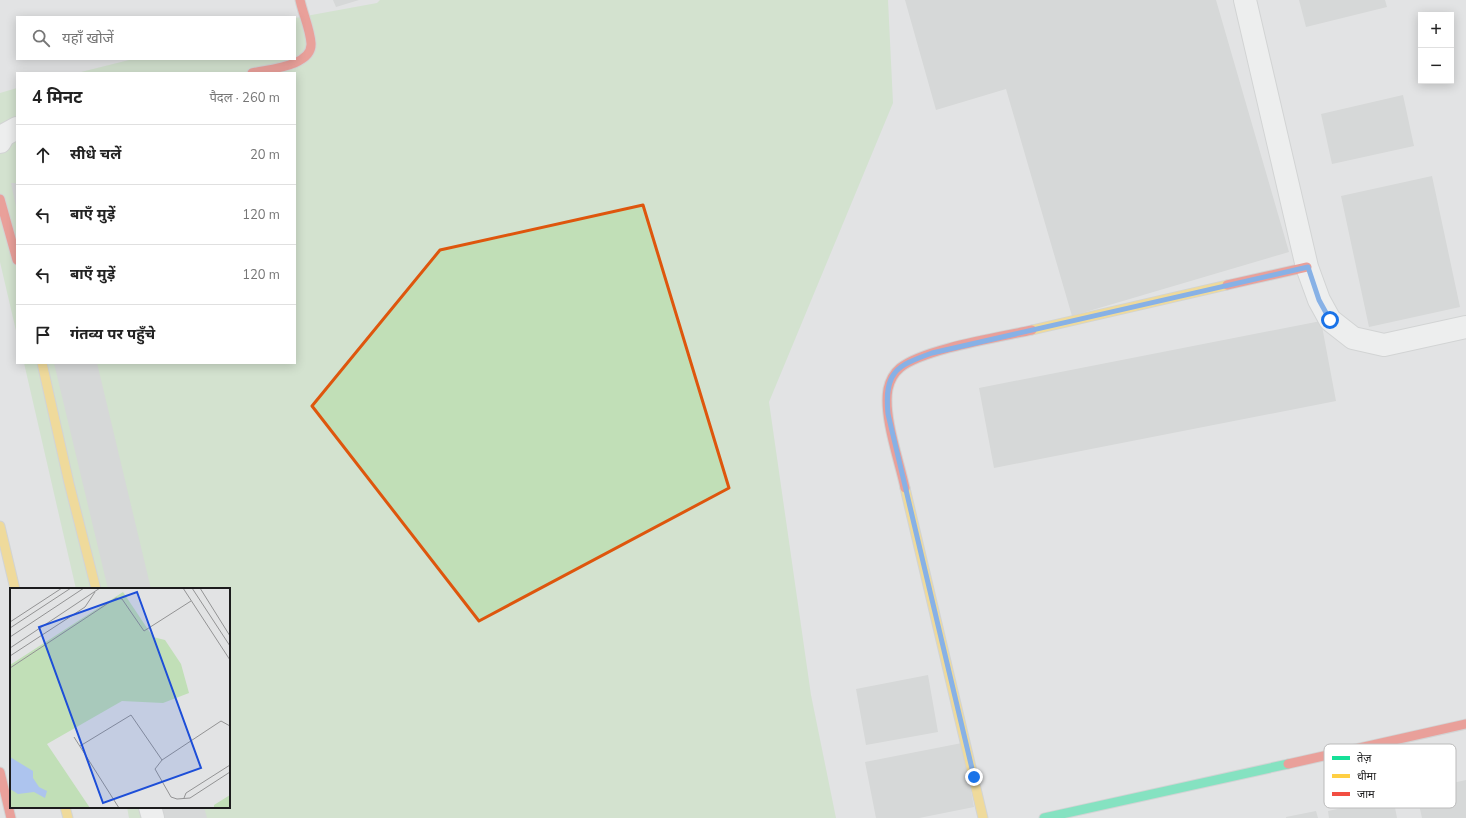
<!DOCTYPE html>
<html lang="hi">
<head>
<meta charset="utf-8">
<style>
	body { margin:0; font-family:"Nunito Sans","Noto Sans Devanagari",sans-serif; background:#f6f6f6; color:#222 }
	.controls { position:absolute; right:12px; top:12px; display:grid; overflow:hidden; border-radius:0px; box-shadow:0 2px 10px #0003 }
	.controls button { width:36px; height:36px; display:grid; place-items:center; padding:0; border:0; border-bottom:1px solid #e0e0e0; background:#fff; color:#222; font:20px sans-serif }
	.stop { position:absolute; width:12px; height:12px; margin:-9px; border:3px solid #1a73e8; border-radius:50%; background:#fff }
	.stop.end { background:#1a73e8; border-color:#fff; box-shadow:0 1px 4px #0008 }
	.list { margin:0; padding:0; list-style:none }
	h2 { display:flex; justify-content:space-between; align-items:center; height:52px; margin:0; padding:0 16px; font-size:17px }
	h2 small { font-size:13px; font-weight:400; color:#767676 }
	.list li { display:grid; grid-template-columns:26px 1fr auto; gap:12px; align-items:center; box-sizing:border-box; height:60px; padding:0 16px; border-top:1px solid #e0e0e0 }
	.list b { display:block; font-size:15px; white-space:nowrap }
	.list em { font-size:13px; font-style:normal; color:#767676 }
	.icon { flex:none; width:22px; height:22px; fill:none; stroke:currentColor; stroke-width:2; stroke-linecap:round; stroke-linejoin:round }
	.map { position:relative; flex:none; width:1466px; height:818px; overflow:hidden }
	.search { position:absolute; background:#fff; box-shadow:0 2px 10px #0003; left:16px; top:16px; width:280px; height:44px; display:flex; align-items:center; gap:10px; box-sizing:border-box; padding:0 14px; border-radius:0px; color:#767676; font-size:15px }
	.panel { position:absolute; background:#fff; box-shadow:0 2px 10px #0003; left:16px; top:72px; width:280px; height:292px; border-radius:0px }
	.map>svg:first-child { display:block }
	.green { fill:#c1dfb7 }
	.building { fill:#c8c9c9 }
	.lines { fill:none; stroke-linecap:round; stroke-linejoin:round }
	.street-casing { stroke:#bfc0c1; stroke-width:24 }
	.fast-casing { stroke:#bfc0c1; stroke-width:11 }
	.slow-casing { stroke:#bfc0c1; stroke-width:11 }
	.jam-casing { stroke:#bfc0c1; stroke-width:11 }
	.street { stroke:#fbfbfb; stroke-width:22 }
	.fast { stroke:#16e098; stroke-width:9 }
	.slow { stroke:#ffcf43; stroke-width:9 }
	.jam { stroke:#f24e42; stroke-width:9 }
	.route { stroke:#1a73e8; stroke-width:5 }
	.marked { fill:none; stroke:#de560d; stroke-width:3; stroke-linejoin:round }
	.inset-road { fill:none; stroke:#939394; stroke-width:1 }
	.view { fill:#1d4ed8; fill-opacity:0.15; stroke:#1d4ed8; stroke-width:2 }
	.inset-edge { fill:none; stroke:#1c1c1d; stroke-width:2 }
	.key { fill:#fff; stroke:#bbb; stroke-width:1 }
	.key-label { font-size:11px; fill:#1c1c1d }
</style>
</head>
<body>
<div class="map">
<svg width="1466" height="818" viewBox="0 0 1466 818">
	<rect width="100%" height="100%" fill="#e2e3e4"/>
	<path class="green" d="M 380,0 L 888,0 L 893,103 L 769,402 L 811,695 L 836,818 L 129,818 L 127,807 L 229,807 L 229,589 L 76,589 L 24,363 L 295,363 L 295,73 L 77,73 L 133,59 L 295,59 L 295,18 L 377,3 Z
		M 17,88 L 17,335 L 0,262 L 0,93 Z"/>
	<path class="building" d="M 333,0 L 359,0 L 336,7 Z
		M 905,0 L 1216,0 L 1289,252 L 1072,316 L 1006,89 L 936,110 Z
		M 1299,0 L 1385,0 L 1387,7 L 1306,27 Z
		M 1403,95 L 1414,146 L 1332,164 L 1321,114 Z
		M 1432,176 L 1460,307 L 1369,327 L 1341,196 Z
		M 11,183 L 17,183 L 17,207 L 16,207 Z
		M 1321,321 L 1336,401 L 994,468 L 979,388 Z
		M 54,363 L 97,363 L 151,589 L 108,589 Z
		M 928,675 L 938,732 L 866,745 L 856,689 Z
		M 962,743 L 974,807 L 919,818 L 876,818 L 865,762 Z
		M 1466,780 L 1466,818 L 1422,818 L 1416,791 Z
		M 1393,797 L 1397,818 L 1329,818 L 1328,811 Z
		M 161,807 L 204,807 L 207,818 L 163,818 Z
		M 1316,811 L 1318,818 L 1286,818 L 1286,817 Z"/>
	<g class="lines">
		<g class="street-casing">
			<path id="street" d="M 1245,0 L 1307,267 L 1319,300 L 1330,320 L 1353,338 L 1384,345 L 1466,327
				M 0,142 L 4,135 L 17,128
				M 150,807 L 153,818"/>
		</g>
		<g class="fast-casing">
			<path id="fast" d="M 1044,818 L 1288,764"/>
		</g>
		<g class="slow-casing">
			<path id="slow" d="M 1032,330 L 1227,285
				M 42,363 L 69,483 L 96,589
				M 905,488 L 983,818
				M 0,526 L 15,589
				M 65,807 L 68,818"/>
		</g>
		<g class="jam-casing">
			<path id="jam" d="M 252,73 C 269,69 313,66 311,43 C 310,29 303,14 300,0
				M 0,199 L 17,260
				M 1227,285 L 1307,267
				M 905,488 C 899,460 883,416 888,389 C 890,380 894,373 900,368 C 923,349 1000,337 1032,330
				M 1288,764 L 1466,724
				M 0,772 L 11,818"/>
		</g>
		<use href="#street" class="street"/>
		<use href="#fast" class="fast"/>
		<use href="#slow" class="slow"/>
		<use href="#jam" class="jam"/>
	</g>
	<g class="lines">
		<path class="route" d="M 974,777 L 888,414 C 884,372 896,366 932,353 L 1308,267 L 1319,300 L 1330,320"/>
	</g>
	<path d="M0 0H1466V818H0ZM 643,205 L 729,488 L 479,621 L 312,406 L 440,250 Z" fill="#e2e3e4" fill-opacity=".55" fill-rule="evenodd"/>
	<path class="marked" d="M 643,205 L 729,488 L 479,621 L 312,406 L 440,250 Z"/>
	<g transform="translate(10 588)">
		<rect width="220" height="220" fill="#e2e3e4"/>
		<path d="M 113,4 L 143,49 L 155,52 L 171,76 L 179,105 L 153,115 L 112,113 L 37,156 L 80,220 L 0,220 L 0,77 ZM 220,207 L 220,220 L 204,220 L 204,217 Z" fill="#c1dfb7"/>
		<path d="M 0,169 L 23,183 L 23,190 L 29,199 L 37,203 L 35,210 L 24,204 L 8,206 L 0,201 Z" fill="#adc4ee"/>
		<path class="inset-road" d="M 173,0 L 220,72M 182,0 L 220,58M 190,0 L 220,48M 0,34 L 52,0M 0,40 L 61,0M 0,49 L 74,0M 0,60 L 90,0M 0,68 L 75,19 L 85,4M 0,80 L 106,10 L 112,11 L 134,43 L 181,13M 220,138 L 211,133 L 152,172 L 145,181 L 161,209 L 167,211 L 180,210 L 220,184M 64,149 L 109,220M 70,158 L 121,127 L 152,172M 174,210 L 176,205 L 220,177"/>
		<path class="view" d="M 127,4 L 191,180 L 93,215 L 29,39 Z"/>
		<rect width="220" height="220" class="inset-edge"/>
	</g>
	<rect x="1324" y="744" width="132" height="64" rx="6" class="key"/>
	<rect x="1332" y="756" width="18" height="4" fill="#16e098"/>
	<rect x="1332" y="774" width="18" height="4" fill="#ffcf43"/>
	<rect x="1332" y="792" width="18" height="4" fill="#f24e42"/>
	<g class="key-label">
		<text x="1357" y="762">तेज़</text>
		<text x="1357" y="780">धीमा</text>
		<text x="1357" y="798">जाम</text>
	</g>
</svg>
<div class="controls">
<button>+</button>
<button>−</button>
</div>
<div class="stop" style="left:1330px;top:320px"></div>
<div class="stop end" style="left:974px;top:777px"></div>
<div class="search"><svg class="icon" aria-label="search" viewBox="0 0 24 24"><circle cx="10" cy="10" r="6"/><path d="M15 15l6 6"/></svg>यहाँ खोजें</div>
<section class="panel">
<h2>4 मिनट<small>पैदल · 260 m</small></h2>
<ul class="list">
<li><svg class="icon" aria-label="ahead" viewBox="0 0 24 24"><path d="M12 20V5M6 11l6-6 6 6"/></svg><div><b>सीधे चलें</b></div><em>20 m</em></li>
<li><svg class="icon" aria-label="left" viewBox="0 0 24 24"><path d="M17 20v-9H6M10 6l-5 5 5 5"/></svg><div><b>बाएँ मुड़ें</b></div><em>120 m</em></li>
<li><svg class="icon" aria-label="left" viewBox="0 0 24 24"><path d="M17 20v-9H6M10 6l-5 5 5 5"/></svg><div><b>बाएँ मुड़ें</b></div><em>120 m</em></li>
<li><svg class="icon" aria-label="arrive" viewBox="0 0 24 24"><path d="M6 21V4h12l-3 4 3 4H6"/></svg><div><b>गंतव्य पर पहुँचे</b></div></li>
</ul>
</section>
</div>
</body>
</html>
